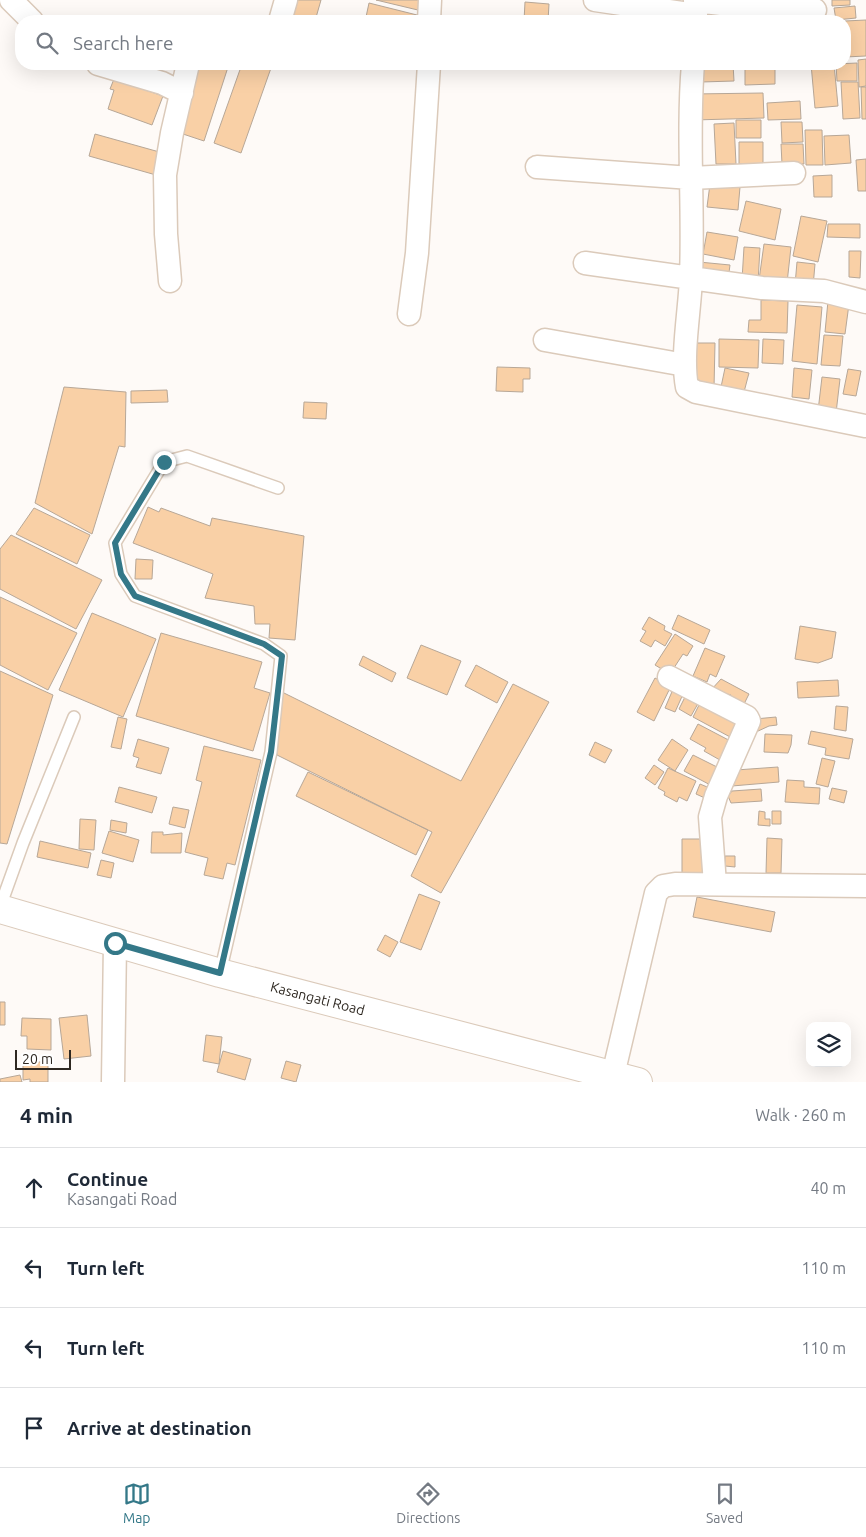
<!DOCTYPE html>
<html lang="en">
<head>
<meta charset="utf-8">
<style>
	body { margin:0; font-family:Ubuntu,sans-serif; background:#f2f2f3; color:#1f2937 }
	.controls { position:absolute; right:15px; bottom:15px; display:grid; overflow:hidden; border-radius:10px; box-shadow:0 5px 20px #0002 }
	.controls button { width:45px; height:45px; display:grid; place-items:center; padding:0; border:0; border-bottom:1px solid #e0e1e3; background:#fff; color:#1f2937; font:25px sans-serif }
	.scale { position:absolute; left:15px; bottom:12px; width:56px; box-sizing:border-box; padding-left:5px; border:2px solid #2e2821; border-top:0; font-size:14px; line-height:18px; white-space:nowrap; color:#2e2821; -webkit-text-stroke:4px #fff; paint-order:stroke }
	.stop { position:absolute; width:15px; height:15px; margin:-11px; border:4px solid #347888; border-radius:50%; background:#fff }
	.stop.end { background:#347888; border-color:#fff; box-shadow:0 1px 5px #0008 }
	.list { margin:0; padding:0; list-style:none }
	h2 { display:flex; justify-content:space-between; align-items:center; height:65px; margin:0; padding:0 20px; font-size:21px }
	h2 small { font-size:16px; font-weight:400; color:#747a83 }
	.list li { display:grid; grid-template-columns:32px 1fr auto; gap:15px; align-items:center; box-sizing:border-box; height:80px; padding:0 20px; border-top:1px solid #e0e1e3 }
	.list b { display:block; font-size:19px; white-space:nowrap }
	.list p { margin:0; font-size:16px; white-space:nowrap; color:#747a83 }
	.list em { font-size:16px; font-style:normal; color:#747a83 }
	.icon { flex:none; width:28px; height:28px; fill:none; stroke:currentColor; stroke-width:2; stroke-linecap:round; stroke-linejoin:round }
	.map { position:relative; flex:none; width:866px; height:1082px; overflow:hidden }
	.search { position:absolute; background:#fff; box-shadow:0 5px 20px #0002; left:15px; right:15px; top:15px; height:55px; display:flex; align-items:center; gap:12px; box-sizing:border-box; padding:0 18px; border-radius:20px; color:#747a83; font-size:19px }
	.sheet { height:385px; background:#fff }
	nav { display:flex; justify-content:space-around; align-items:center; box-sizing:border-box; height:70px; border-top:1px solid #e0e1e3; background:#fff; font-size:14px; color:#747a83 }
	nav a { display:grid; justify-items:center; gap:2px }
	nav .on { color:#347888 }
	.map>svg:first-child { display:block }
	.building { fill:#f9d0a6; stroke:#b7a797 }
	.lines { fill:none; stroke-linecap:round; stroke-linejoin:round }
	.lane-casing { stroke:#dbcaba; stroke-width:14 }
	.street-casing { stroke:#dbcaba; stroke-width:25 }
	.secondary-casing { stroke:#dbcaba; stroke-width:30 }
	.lane { stroke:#fff; stroke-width:11 }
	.street { stroke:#fff; stroke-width:22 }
	.secondary { stroke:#fff; stroke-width:28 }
	.route { stroke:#347888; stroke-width:6 }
	.labels { text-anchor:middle; stroke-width:4; stroke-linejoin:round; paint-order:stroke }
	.street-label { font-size:14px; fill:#2e2821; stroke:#fff }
</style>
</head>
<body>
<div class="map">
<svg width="866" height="1082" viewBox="0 0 866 1082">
	<rect width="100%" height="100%" fill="#fefaf7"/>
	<path class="building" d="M 291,0 L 321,0 L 315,21 L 285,21 Z
		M 376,0 L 424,0 L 422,11 Z
		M 832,0 L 850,0 L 850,5 L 832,6 Z
		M 525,2 L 549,4 L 548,21 L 524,21 Z
		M 369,3 L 421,16 L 420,21 L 383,21 L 366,17 Z
		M 855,6 L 856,18 L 836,20 L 834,8 Z
		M 745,14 L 762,16 L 761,21 L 744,21 Z
		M 704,18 L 731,18 L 731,21 L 704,21 Z
		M 866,20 L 866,56 L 845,57 L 845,21 Z
		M 866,59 L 866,86 L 859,87 L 858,60 Z
		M 857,63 L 857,81 L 837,81 L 836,64 Z
		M 198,64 L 229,64 L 204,141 L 177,132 Z
		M 242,64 L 260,64 L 271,68 L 241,153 L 214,143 Z
		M 700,64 L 733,64 L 734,81 L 701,82 Z
		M 745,64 L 775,64 L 775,84 L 745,85 Z
		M 811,64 L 834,64 L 838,106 L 815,108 Z
		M 114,79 L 163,96 L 152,125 L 108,109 L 114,90 L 110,89 Z
		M 841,82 L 858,82 L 860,118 L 843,119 Z
		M 861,87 L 866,87 L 866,119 L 862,119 Z
		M 763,93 L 764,118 L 694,120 L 693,94 Z
		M 800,101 L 801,119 L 768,120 L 767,103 Z
		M 736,120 L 761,120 L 761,138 L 736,138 Z
		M 781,122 L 802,122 L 803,142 L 782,143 Z
		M 734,123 L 736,164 L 716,164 L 714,124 Z
		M 805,130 L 822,130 L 823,165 L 806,165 Z
		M 95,134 L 163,153 L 156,175 L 89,156 Z
		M 849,135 L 851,163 L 825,165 L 824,136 Z
		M 739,142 L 763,142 L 763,164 L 739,164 Z
		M 781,144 L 803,144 L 804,164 L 782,164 Z
		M 866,159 L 866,191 L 858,191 L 856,160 Z
		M 832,175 L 832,197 L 814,197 L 813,176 Z
		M 710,184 L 740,187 L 738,210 L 707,207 Z
		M 746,201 L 781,209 L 775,240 L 739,231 Z
		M 801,216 L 827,221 L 818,262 L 793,256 Z
		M 828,224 L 860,224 L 860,238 L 827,237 Z
		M 707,232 L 738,237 L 734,260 L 703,254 Z
		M 764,244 L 791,247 L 787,283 L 759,280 Z
		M 744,247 L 760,248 L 758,282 L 742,280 Z
		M 849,251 L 861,251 L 860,278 L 849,277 Z
		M 699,262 L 730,265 L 728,280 L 697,277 Z
		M 797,262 L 815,264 L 813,287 L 795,285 Z
		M 761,300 L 788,301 L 787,333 L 748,332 L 749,320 L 761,320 Z
		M 828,301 L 849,304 L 845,334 L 825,332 Z
		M 797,305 L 822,307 L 817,364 L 792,361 Z
		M 824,335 L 843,336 L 840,366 L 821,365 Z
		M 719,339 L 759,340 L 758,368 L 719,367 Z
		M 763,339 L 784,340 L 783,364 L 762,363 Z
		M 694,343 L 715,343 L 714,388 L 693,387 Z
		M 497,367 L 530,368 L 530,379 L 523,379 L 523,392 L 496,391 Z
		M 725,368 L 749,373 L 744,392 L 721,387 Z
		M 794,368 L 812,370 L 809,399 L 792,397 Z
		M 848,369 L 861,371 L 856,396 L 843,394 Z
		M 822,377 L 840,379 L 836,413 L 818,411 Z
		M 64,387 L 126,392 L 125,447 L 119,446 L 92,534 L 35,503 Z
		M 167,390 L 168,402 L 131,403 L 131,391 Z
		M 304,402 L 327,403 L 326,419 L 303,418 Z
		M 148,507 L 159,512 L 161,508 L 210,526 L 212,518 L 304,536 L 295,640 L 269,638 L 270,624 L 255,624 L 254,606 L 205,598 L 213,574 L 133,543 Z
		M 34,508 L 90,535 L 77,564 L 16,534 Z
		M 11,535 L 102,580 L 76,629 L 0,589 L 0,549 Z
		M 136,559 L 153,560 L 152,579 L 135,579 Z
		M 0,597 L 77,633 L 48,690 L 0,665 Z
		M 92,613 L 156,639 L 123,717 L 59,690 Z
		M 678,615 L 710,630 L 704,644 L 672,629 Z
		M 649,617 L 665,626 L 664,630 L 672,634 L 665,646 L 655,640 L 651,647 L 640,641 L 646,631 L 642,629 Z
		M 800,626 L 836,632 L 832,658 L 818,663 L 795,659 Z
		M 161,633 L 262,662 L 254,688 L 270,693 L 253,751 L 136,716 Z
		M 675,634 L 693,646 L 687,656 L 683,654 L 670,674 L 655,665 Z
		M 421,645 L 461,661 L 447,695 L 407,678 Z
		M 705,648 L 725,656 L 716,677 L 710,674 L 707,682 L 693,676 Z
		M 363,656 L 396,673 L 392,682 L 359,665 Z
		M 476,665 L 508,682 L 497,703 L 465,686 Z
		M 0,671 L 53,695 L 7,844 L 0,843 Z
		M 655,678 L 671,686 L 654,721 L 637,712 Z
		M 721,679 L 749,694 L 743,706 L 729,703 L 731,695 L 711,690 Z
		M 838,680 L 839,696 L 798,698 L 797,682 Z
		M 513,684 L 549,702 L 441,893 L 411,876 L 432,832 L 277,755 L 282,692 L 461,781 Z
		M 674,687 L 684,692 L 675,712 L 665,708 Z
		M 687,693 L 700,700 L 691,716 L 679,709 Z
		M 701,701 L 741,721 L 732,738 L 693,717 Z
		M 836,706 L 848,707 L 846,731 L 834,729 Z
		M 118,717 L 127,719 L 121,749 L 111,747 Z
		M 776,717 L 777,725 L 769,726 L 756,732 L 755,719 Z
		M 698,724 L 738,745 L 727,764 L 704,751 L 706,748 L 690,739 Z
		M 811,731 L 853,739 L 849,759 L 825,755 L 826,748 L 808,744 Z
		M 765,734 L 792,735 L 791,745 L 788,753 L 764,752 Z
		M 138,739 L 169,748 L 161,774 L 136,767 L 139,758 L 133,756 Z
		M 672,739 L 688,750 L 675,771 L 658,760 Z
		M 595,742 L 612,750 L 605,763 L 589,755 Z
		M 204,746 L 261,760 L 235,865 L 227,863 L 223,879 L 204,875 L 208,858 L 185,852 L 202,782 L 196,780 Z
		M 693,755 L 725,771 L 716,788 L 684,771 Z
		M 822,758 L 835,761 L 828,787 L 816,784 Z
		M 654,765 L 664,772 L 655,785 L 645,778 Z
		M 778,767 L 779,782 L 732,786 L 736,770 Z
		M 668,768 L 696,781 L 687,801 L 679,797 L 677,802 L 664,795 L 665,792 L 658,788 Z
		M 308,772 L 428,830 L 416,855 L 296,796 Z
		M 787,780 L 804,781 L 804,787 L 820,788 L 819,804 L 785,802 Z
		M 700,784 L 712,789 L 707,799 L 696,794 Z
		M 119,787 L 157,797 L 152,813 L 115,802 Z
		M 832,788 L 847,791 L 844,803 L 829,799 Z
		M 761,789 L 762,801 L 731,803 L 728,796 L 732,791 Z
		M 173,807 L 189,810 L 185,828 L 169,824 Z
		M 759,811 L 765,812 L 765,819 L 770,819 L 770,826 L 758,825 Z
		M 772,811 L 781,811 L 781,824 L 772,824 Z
		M 80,819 L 96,820 L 94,850 L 79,849 Z
		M 111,820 L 127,823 L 126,833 L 110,830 Z
		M 109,831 L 139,840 L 133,862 L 102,853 Z
		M 152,832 L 163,832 L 163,835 L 182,833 L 181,853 L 151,853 Z
		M 767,838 L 782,839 L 781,873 L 766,873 Z
		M 682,839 L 707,839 L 707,882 L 682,883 Z
		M 40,841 L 91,853 L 88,868 L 37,857 Z
		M 725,856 L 735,856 L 735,867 L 725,866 Z
		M 101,860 L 114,863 L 111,878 L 97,875 Z
		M 419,894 L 440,902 L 421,950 L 400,942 Z
		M 697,897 L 775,912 L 771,932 L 693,917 Z
		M 385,935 L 398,942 L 390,957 L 377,950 Z
		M 0,1002 L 5,1002 L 5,1025 L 0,1025 Z
		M 87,1015 L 91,1056 L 64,1059 L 59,1018 Z
		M 22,1018 L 51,1019 L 51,1050 L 27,1049 L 27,1036 L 21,1036 Z
		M 206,1035 L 222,1037 L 219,1064 L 203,1061 Z
		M 223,1051 L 251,1059 L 245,1080 L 217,1072 Z
		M 286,1061 L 301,1065 L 296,1082 L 281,1078 Z
		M 23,1062 L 48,1062 L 48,1082 L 30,1082 L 30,1079 L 23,1080 Z
		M 20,1075 L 22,1082 L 0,1082 L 0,1079 Z"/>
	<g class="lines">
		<g class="lane-casing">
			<path id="lane" d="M 0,907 L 23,843 L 74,717
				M 220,973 L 271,752 L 281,656 L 264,644 L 135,596 L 121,574 L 115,543 L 164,462 L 187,456 L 278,488"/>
		</g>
		<g class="street-casing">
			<path id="street" d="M 11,0 L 32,21
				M 595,0 L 696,15
				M 695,1 L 756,8 L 815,10
				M 280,21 L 286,0
				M 429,21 L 430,0
				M 98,64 L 162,83 L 182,93
				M 693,64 C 687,135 694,206 691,277 C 690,310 681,355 687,387 L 696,392 L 865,426
				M 537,167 L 691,178 L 794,173
				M 585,263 L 762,288 L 824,291 L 866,302
				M 170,281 L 166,234 L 165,175 L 172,133 L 188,64
				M 409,314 L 417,253 L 429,64
				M 545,340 L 685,365
				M 669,677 L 747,717 L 749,721 L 716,796 L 710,817 L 715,884
				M 613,1075 L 656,893 L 663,886 L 675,884 L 866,886
				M 113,1082 L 115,943"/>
		</g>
		<g class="secondary-casing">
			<g id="secondary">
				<path id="s1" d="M 0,909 L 220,973 L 638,1082"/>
			</g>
		</g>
		<use href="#lane" class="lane"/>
		<use href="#street" class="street"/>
		<use href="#secondary" class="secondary"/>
	</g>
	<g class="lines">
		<path class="route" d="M 115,943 L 220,973 L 271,752 L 282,656 L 264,644 L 135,596 L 121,574 L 115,543 L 164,462"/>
	</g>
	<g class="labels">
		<g class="street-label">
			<text dy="5" stroke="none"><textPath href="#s1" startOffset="330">Kasangati Road</textPath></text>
		</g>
	</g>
</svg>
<div class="controls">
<button><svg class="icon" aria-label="layers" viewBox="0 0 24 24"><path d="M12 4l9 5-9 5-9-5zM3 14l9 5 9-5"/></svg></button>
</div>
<div class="scale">20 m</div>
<div class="stop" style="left:115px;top:943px"></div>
<div class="stop end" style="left:164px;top:462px"></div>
<div class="search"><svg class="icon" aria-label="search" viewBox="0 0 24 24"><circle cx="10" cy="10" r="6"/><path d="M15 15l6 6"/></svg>Search here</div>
</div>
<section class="sheet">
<h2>4 min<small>Walk · 260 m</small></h2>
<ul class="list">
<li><svg class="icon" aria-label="ahead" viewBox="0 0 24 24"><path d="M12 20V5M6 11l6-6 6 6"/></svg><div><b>Continue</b><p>Kasangati Road</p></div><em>40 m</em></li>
<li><svg class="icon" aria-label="left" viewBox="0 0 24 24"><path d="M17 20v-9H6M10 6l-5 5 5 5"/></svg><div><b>Turn left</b></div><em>110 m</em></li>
<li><svg class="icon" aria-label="left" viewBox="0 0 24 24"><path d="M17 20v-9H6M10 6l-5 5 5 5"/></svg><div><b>Turn left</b></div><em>110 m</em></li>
<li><svg class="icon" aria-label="arrive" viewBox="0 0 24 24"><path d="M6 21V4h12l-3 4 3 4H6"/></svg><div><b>Arrive at destination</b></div></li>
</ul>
</section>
<nav>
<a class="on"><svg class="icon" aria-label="map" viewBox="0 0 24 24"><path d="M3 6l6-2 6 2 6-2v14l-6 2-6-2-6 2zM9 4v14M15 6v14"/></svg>Map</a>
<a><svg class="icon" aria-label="directions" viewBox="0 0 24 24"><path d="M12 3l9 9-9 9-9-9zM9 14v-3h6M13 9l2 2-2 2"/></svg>Directions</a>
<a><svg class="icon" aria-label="saved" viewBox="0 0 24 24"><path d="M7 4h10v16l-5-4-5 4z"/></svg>Saved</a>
</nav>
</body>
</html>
